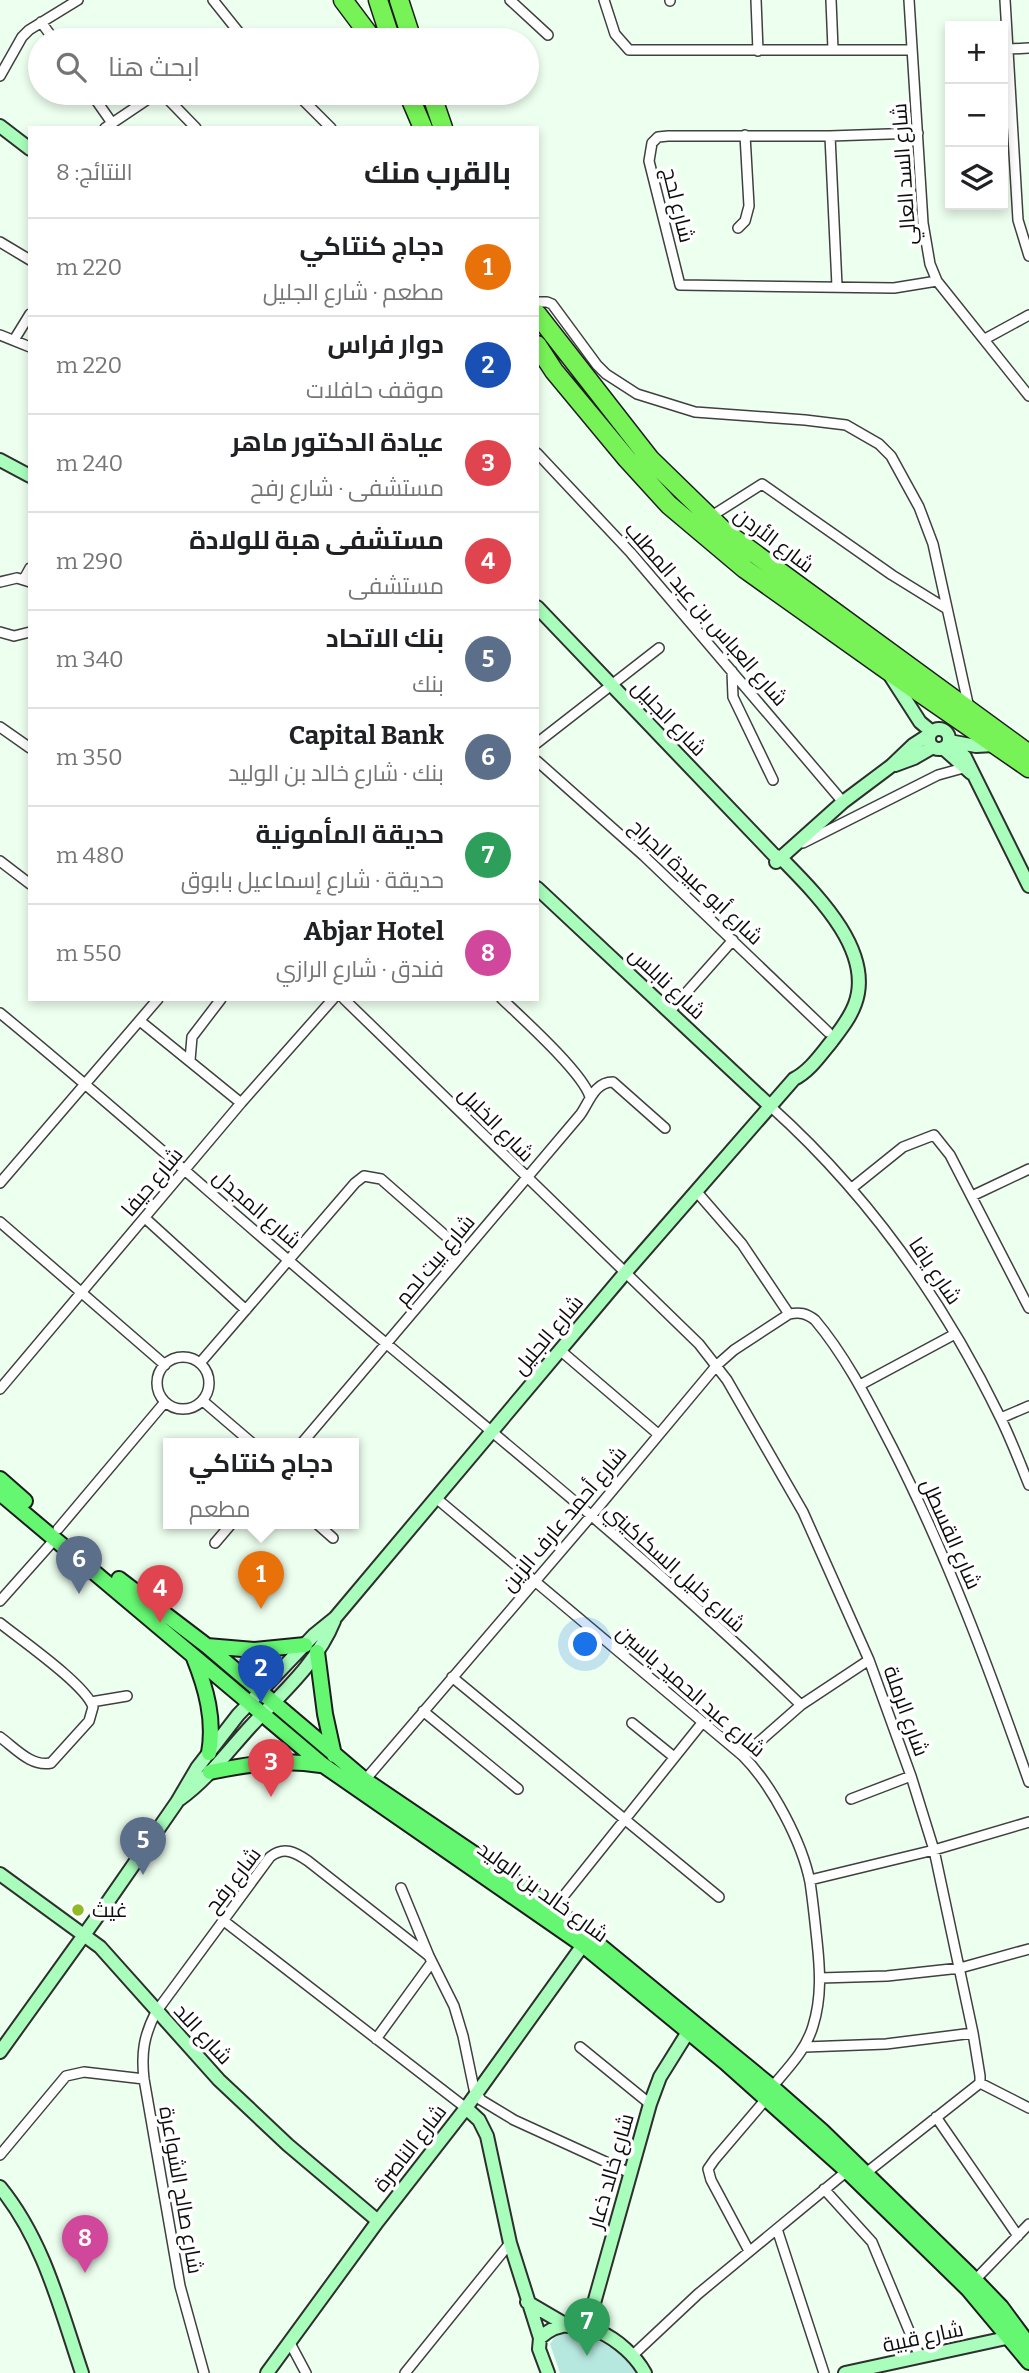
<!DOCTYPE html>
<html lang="ar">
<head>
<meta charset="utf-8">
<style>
	body { margin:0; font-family:Bitter,Cairo,serif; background:#f2f2f2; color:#202124; direction:rtl }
	.controls { position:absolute; right:21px; top:21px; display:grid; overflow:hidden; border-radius:0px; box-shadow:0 4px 10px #0003 }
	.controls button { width:63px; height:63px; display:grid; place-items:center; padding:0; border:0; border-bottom:2px solid #e0e0e0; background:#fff; color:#202124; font:35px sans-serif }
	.you { position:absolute; left:586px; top:1645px; width:24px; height:24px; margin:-18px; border:5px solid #fff; border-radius:50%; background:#1a73e8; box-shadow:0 0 0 10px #1a73e833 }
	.badge { display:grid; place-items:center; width:46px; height:46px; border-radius:50%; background:#db2777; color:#fff; font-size:23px; font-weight:700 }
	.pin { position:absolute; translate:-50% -58px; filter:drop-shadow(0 2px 4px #0008) }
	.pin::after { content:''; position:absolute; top:37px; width:24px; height:21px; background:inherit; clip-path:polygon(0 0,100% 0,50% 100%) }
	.popup { position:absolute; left:163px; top:1438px; width:196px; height:91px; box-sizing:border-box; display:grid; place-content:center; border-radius:0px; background:#fff; filter:drop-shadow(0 2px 5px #0005); font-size:23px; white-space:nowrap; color:#757577 }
	.popup b { font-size:26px; color:#202124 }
	.popup::after { content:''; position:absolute; left:50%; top:100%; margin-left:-14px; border:14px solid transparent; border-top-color:#fff }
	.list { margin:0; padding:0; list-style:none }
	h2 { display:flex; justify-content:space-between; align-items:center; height:91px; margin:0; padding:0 28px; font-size:30px }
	h2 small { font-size:23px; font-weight:400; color:#757577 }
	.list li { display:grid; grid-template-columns:46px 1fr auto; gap:21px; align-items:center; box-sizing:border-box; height:98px; padding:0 28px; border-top:2px solid #e0e0e0 }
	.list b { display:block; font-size:26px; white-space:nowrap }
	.list p { margin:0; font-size:23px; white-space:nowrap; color:#757577 }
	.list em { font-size:23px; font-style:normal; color:#757577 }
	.icon { flex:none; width:38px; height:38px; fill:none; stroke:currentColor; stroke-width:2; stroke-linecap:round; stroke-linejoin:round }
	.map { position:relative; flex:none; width:1029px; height:2373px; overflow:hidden; direction:ltr }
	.search { position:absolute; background:#fff; box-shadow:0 4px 10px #0003; left:28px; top:28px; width:511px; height:77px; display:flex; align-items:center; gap:18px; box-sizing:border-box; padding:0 24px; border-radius:38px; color:#757577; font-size:26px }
	.panel { position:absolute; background:#fff; box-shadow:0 4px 10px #0003; left:28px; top:126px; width:511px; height:875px; border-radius:0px; direction:rtl }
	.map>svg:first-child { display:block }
	.green { fill:#b7e8df }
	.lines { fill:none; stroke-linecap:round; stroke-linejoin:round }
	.street-casing { stroke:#404040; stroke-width:12 }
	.secondary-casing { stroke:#2f2f2f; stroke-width:16 }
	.primary-casing { stroke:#1e1e1e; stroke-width:18 }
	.highway-casing { stroke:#1e1e1e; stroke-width:21 }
	.street { stroke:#fff; stroke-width:9 }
	.secondary { stroke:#a9febc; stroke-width:12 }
	.primary { stroke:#65f772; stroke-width:14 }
	.highway { stroke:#77f357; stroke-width:18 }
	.poi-dot { fill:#90bb26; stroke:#fff; stroke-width:2.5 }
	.labels { text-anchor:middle; stroke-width:7; stroke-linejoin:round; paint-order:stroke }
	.street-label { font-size:21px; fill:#0d0d0d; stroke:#fff }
	.poi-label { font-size:21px; fill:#0d0d0d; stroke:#fff; text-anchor:start }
</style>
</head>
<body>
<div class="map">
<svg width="1029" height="2373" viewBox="0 0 1029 2373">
	<rect width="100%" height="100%" fill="#edffef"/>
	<path class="green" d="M 565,2333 C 592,2334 622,2349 637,2373 L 560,2373 L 550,2344 L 555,2337 Z"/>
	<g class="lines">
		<g class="street-casing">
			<path id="street" d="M 213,0 L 245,40
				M 510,0 L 548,35
				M 604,0 L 615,34 L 629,50 L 912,50
				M 670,0 L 670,1
				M 756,0 L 758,51
				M 831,0 L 833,49
				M 909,0 L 923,223 L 930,264 L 937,281 L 1029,396
				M 1005,0 L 1018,220 L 1029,256
				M 41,22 L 54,40
				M 1009,49 L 1029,48
				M 0,76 L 22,37 L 29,30 L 78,0
				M 91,93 L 112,123
				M 162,93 L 196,128
				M 296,93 L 331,128
				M 105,128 L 157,93
				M 918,133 L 830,136 L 668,136 L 658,137 L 652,143 L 649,161 L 680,285 L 894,288 L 937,281
				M 830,136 L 837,286
				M 738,228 L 745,221 L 749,206 L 745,135
				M 0,242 L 30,260
				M 537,302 L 547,302 L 552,304 L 597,365 L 606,374 L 637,394 L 695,412 L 805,420 L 846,425 L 879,444 L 891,456 L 919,507 L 933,544 L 969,708
				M 0,335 L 30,347
				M 985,339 L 1029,315
				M 14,340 L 30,314
				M 537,453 L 631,553 L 843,802
				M 710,517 L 762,484 L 892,575 L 947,609
				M 24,579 L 30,568
				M 0,582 L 17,578 L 30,582
				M 0,632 L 14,636 L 30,632
				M 732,671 L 733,697 L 773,780
				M 0,727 L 30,748
				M 537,743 L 659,648
				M 537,761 L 644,856 L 828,1032
				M 803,843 L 938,775 L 967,767
				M 0,861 L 30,884
				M 344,999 L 699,1344 L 727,1380 L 803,1512 L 869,1660 L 911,1776 L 934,1850 L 973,2033 L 980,2076 L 980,2083 L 866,2173
				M 502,999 C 522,1018 583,1073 590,1097
				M 670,1011 L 733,940
				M 0,1013 C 132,1121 257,1236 388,1345 C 528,1462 670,1578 801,1705
				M 140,1021 L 241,1103
				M 190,1060 L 192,1037 L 221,999
				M 770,1106 C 867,1193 943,1300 1000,1417 C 1011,1439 1020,1463 1029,1485
				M 0,1183 L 158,999
				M 852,1188 L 903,1147 L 934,1135 L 950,1155 L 1029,1308
				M 696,1191 L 742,1244 L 789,1314
				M 972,1196 L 1029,1169
				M 145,1218 L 246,1310
				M 0,1222 L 165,1365
				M 561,1351 L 658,1434
				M157 1383a26 26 0 1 1 52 0a26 26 0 1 1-52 0Z
				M 200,1363 L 355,1183 L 364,1176 L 381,1179 L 464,1252
				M 860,1385 L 955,1334
				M 0,1389 L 241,1103 L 333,999
				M 203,1401 L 252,1443
				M 1001,1418 L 1029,1406
				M 302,1443 L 580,1115 C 589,1103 594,1082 613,1082 L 665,1128
				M 436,1498 L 743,1756 C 772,1785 802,1842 810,1882 C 813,1902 815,1922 817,1941 C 820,1969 822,1997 813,2026 C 806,2050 788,2068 772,2087
				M 316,1523 L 333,1538
				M 58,1529 L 165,1402
				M 215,1543 L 232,1523
				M 0,1601 L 56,1538
				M 0,1623 C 21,1640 86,1685 93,1707 L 89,1721 L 51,1763 C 31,1767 15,1748 0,1737
				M 452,1677 L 719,1897
				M 91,1702 L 127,1696
				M 423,1711 L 518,1789
				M 632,1723 L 674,1757
				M 743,1756 L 801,1705 L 869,1660
				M 365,1780 L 591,1516 L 717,1365 L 734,1350 L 789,1314 C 800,1312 806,1313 815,1320 C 847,1358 869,1403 892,1447 C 947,1555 989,1668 1029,1782
				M 851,1799 L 911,1776
				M 810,1880 L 934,1850 L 1029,1822
				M 401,1888 L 429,1956 L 454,2006 L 463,2036 L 474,2089 L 481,2100 L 514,2120 L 630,2173
				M 554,1908 L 702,1723
				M 224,1921 L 466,2108
				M 820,1978 L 887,1976 L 960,1968 L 1029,1949
				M 376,2039 L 432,1962
				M 580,2047 L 650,2104
				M 805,2047 L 886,2044 L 973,2033
				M 980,2083 L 1029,2108
				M 936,2117 L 1018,2236
				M 0,2155 L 66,2076 L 84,2072 L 144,2079
				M 824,2189 L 872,2242 L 920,2357
				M 777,2229 L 824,2373
				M 749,2251 L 711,2180 L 708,2169 L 715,2159 L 767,2098
				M 975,2280 L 1029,2224
				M 290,2343 L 306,2373
				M 633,2355 L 698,2294 L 847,2171
				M 204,2373 L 180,2286 L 144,2079 C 141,2053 144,2035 156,2012 L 270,1857 C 284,1846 295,1852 308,1861 L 429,1956
				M 405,2373 L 510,2243"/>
		</g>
		<g class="secondary-casing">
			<path id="secondary" d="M 0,126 L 30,149
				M 0,460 L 30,476
				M 891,677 L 920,722 L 932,732
				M929 739a10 10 0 1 1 20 0a10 10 0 1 1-20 0Z
				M 949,741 L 976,746 L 994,745
				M 949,742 L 965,757 L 1029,886
				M 943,748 L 971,773
				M 895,765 L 914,758 L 933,747
				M 776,862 L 843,802 L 891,766 L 913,745 L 930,734
				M 537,888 L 770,1106
				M 180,1799 C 208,1779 228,1751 251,1726 C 282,1693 317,1663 334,1621
				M 0,1874 L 100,1947 L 219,2080 L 288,2145 L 378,2221
				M 0,2052 L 107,1903 L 177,1802 L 197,1768 L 238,1715 L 314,1635 L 335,1618 L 625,1273 L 794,1079 C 810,1071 821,1054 832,1041 C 841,1029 850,1018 855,1004 C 875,950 814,892 781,858 L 774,855 L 537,607
				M 466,2108 L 479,2120 L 487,2136 L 510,2243 L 540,2338 L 539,2349 L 548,2373
				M 0,2187 C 44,2241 60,2308 82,2373
				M 527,2302 L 568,2326
				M 587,2328 L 650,2104 L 660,2077 L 688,2032
				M 540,2338 C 573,2306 627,2340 645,2373
				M 267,2373 L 378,2221 L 466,2108 L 583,1945
				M 845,2373 L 1011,2337"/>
		</g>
		<g class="primary-casing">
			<path id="primary" d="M 0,1479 L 25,1501
				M 0,1493 L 323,1765 L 583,1945 L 725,2062 L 847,2171 L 968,2289 L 1029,2362
				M 119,1579 L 207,1646 L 365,1780 L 554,1908 L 772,2087 L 822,2131 L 975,2280 L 1001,2307 L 1029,2345
				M 207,1646 L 254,1650 L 305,1645
				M 317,1652 L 325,1714 L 334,1755
				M 194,1658 C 206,1688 215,1720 209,1753
				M 210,1772 C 248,1764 283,1759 321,1765"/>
		</g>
		<g class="highway-casing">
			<path id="highway" d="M 343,0 L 373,40
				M 378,0 L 391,40
				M 399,0 L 412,40
				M 408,93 L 423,128
				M 431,93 L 443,128
				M 537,314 L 650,459 L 724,531 L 1029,754
				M 537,345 L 554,371 L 627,459 L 669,505 L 745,569 L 887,670 L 1029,768"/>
		</g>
		<use href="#street" class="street"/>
		<use href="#secondary" class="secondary"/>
		<use href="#primary" class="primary"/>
		<use href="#highway" class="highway"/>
	</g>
	<circle class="poi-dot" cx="78" cy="1910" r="7"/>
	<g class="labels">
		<g class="street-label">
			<text transform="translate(904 174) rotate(-94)" y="7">شارع السد العالي</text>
			<text transform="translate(678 205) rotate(76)" y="7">شارع لحج</text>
			<text transform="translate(774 540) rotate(37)" y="7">شارع الأردن</text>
			<text transform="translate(706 614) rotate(49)" y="7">شارع العباس بن عبد المطلب</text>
			<text transform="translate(669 718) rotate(46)" y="7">شارع الجليل</text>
			<text transform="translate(696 882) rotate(43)" y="7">شارع أبو عبيدة الجراح</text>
			<text transform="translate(667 983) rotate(43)" y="7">شارع نابلس</text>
			<text transform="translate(496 1124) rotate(45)" y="7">شارع الخليل</text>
			<text transform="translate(152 1182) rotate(-50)" y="7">شارع حيفا</text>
			<text transform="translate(257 1209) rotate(41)" y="7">شارع المجدل</text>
			<text transform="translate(435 1260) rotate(-50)" y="7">شارع بيت لحم</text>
			<text transform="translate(935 1271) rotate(56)" y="7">شارع يافا</text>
			<text transform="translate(548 1335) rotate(-50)" y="7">شارع الجليل</text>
			<text transform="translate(564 1519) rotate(-50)" y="7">شارع أحمد عارف الزين</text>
			<text transform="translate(951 1534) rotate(66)" y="7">شارع القسطل</text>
			<text transform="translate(675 1568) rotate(42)" y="7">شارع خليل السكاكيني</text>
			<text transform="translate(691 1691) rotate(41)" y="7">شارع عبد الحميد ياسين</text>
			<text transform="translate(906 1711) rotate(70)" y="7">شارع الرملة</text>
			<text transform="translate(233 1880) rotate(-52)" y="7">شارع رفح</text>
			<text transform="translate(543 1892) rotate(36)" y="7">شارع خالد بن الوليد</text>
			<text transform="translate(203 2034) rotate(47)" y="7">شارع اللد</text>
			<text transform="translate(410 2148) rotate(-52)" y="7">شارع الناصرة</text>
			<text transform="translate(611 2171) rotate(-74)" y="7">شارع خالد ذعار</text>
			<text transform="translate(181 2190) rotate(80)" y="7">شارع صالح الشواعرة</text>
			<text transform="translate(923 2337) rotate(-12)" y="7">شارع قبية</text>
		</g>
		<g class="poi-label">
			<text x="92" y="1917">غيث</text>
		</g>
	</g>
</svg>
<div class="controls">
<button>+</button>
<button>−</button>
<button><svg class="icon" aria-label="layers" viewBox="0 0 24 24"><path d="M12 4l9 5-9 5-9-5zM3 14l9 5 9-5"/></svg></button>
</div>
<div class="you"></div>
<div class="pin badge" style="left:261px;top:1609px;background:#e8710a">1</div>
<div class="popup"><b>دجاج كنتاكي</b>مطعم</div>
<div class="pin badge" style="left:261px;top:1703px;background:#1a4fb4">2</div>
<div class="pin badge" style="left:271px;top:1797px;background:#e0444e">3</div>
<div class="pin badge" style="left:160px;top:1623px;background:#e0444e">4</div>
<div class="pin badge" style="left:143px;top:1875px;background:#5c6f8a">5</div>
<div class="pin badge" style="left:79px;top:1594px;background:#5c6f8a">6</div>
<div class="pin badge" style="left:587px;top:2356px;background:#2e9e5b">7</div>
<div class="pin badge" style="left:85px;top:2273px;background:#d1479c">8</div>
<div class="search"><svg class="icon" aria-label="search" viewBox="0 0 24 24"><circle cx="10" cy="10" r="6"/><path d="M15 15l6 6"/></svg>ابحث هنا</div>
<section class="panel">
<h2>بالقرب منك<small>النتائج: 8</small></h2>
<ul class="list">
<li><span class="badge" style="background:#e8710a">1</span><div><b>دجاج كنتاكي</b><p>مطعم · شارع الجليل</p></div><em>220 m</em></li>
<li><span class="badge" style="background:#1a4fb4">2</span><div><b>دوار فراس</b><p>موقف حافلات</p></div><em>220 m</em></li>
<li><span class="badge" style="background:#e0444e">3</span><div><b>عيادة الدكتور ماهر</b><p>مستشفى · شارع رفح</p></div><em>240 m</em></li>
<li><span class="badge" style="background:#e0444e">4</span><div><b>مستشفى هبة للولادة</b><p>مستشفى</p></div><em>290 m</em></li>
<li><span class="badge" style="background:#5c6f8a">5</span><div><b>بنك الاتحاد</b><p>بنك</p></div><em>340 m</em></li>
<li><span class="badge" style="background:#5c6f8a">6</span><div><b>Capital Bank</b><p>بنك · شارع خالد بن الوليد</p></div><em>350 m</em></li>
<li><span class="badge" style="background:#2e9e5b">7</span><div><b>حديقة المأمونية</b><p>حديقة · شارع إسماعيل بابوق</p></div><em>480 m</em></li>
<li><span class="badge" style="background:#d1479c">8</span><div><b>Abjar Hotel</b><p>فندق · شارع الرازي</p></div><em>550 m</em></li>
</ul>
</section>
</div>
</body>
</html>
